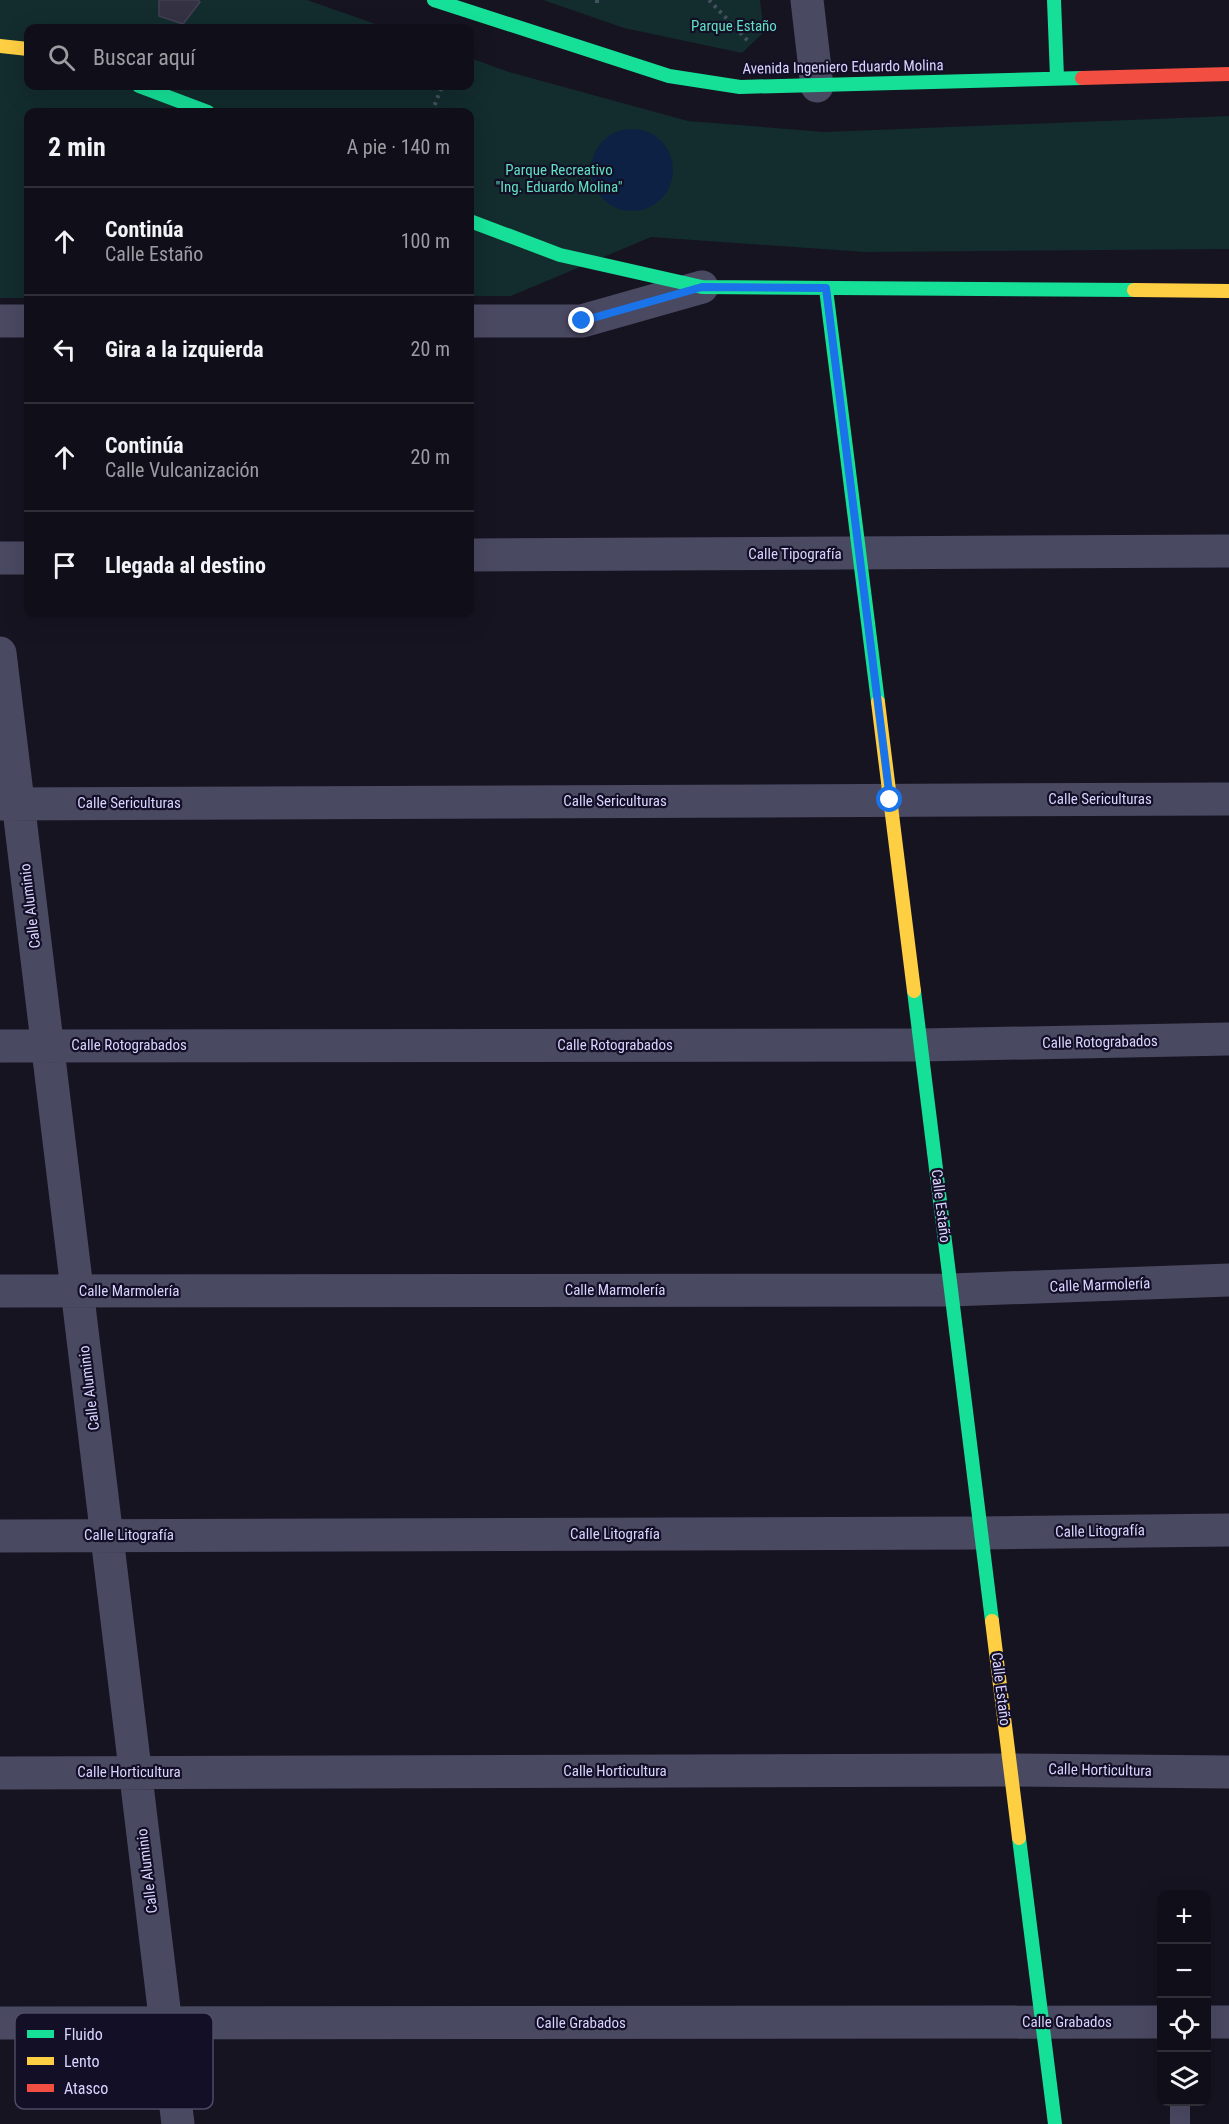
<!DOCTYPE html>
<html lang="es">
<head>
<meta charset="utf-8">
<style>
	body { margin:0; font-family:"Roboto Condensed",sans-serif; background:#191822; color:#f1f3f6 }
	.controls { position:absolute; right:18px; bottom:18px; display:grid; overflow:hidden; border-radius:12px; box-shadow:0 6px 24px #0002 }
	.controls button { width:54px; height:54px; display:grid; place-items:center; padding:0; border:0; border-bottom:2px solid #302f38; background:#100f19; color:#f1f3f6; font:30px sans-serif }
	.stop { position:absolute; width:18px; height:18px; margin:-14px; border:4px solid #1a73e8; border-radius:50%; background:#fff }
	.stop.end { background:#1a73e8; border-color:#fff; box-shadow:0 2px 6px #0008 }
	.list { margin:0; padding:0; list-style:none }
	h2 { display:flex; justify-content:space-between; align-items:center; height:78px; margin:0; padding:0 24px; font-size:26px }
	h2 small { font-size:20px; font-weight:400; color:#9c9ca2 }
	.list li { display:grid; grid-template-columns:39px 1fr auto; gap:18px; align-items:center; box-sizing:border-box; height:108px; padding:0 24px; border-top:2px solid #302f38 }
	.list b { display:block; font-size:22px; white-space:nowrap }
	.list p { margin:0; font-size:20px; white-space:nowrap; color:#9c9ca2 }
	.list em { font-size:20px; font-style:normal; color:#9c9ca2 }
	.icon { flex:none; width:33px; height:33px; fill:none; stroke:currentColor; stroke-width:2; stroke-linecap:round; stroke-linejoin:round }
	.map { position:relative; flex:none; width:1229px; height:2124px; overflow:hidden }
	.search { position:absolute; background:#100f19; box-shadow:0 6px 24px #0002; left:24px; top:24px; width:450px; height:66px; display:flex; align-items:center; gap:15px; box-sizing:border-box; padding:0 21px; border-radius:12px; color:#9c9ca2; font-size:22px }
	.panel { position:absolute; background:#100f19; box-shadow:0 6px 24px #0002; left:24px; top:108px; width:450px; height:510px; border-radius:12px }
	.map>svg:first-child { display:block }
	.green { fill:#132c2d }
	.water { fill:#0d2144 }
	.building { fill:#343243; stroke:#433f54; stroke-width:1.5 }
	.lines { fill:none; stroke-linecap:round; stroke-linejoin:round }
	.path { stroke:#44505f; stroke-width:4; stroke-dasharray:3 4.5; stroke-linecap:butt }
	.lane { stroke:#4a4962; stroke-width:20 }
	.street { stroke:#4a4962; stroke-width:33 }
	.fast { stroke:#16e098; stroke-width:14 }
	.slow { stroke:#ffcf43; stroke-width:14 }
	.jam { stroke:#f24e42; stroke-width:14 }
	.route { stroke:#1a73e8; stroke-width:8 }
	.labels { text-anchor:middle; stroke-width:4.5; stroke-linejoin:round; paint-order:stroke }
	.park-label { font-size:15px; fill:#5fe0c0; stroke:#130f26 }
	.street-label { font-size:15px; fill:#d9d4ff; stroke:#130f26 }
	.key { fill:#130f26; stroke:#4e4a67; stroke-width:1.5 }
	.key-label { font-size:16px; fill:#d9d4ff }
</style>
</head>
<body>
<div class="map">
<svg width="1229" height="2124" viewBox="0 0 1229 2124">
	<rect width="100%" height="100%" fill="#161421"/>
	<path class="green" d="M 0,0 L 307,0 L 387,28 L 28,28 L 28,86 L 470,86 L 470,58 L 509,72 L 688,121 L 825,132 L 1229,116 L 1229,249 L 865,252 L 651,237 L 511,296 L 470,296 L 470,112 L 28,112 L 28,298 L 0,298 Z
		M 543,0 L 760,0 L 764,32 L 742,53 L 624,28 Z"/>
	<path class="water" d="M591 170a41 41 0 1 1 82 0a41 41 0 1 1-82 0Z"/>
	<path class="building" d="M 159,0 L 198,0 L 200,2 L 183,24 L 159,16 Z"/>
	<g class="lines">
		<path class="path" d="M 597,0 L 597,3
			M 709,0 L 748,41
			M 432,112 L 442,86"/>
		<path class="lane" d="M 1180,2102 L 1180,2124"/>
		<path class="street" d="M 807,0 L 817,86
			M 0,321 L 28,321
			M 470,321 L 582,321 L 702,287
			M 470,555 L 1229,551
			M 0,558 L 28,558
			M 0,653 L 178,2124
			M 0,804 L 1229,799
			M 0,1046 L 921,1045 L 1229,1039
			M 0,1291 L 951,1290 L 1229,1280
			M 0,1536 L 982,1533 L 1229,1530
			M 0,1773 L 1011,1770 L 1229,1772
			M 1206,2022 L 1229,2022
			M 0,2023 L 1162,2022"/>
		<path class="fast" d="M 434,0 L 669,76 L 740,87 L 1082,78
			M 1054,0 L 1057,77
			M 139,86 L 208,112
			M 470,221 L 560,255 L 702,287 L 1134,290
			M 826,289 L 878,702
			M 914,991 L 992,1621
			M 1019,1838 L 1055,2124"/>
		<path class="slow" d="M 0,46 L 28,49
			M 1134,290 L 1229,291
			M 878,702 L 914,991
			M 992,1621 L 1019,1838"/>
		<path class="jam" d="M 1082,78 L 1229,74"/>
	</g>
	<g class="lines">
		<path class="route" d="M 582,321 L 702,287 L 826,288 L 890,800"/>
	</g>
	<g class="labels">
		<g class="park-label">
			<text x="734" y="31">Parque Estaño</text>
			<text x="559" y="175">Parque Recreativo<tspan x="559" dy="17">"Ing. Eduardo Molina"</tspan></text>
		</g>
		<g class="street-label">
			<text transform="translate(843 67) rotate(-1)" y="5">Avenida Ingeniero Eduardo Molina</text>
			<text x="795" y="559">Calle Tipografía</text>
			<text x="1100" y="804">Calle Sericulturas</text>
			<text x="615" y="806">Calle Sericulturas</text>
			<text x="129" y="808">Calle Sericulturas</text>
			<text transform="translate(30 906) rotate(-97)" y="5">Calle Aluminio</text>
			<text transform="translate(1100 1042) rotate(-1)" y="5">Calle Rotograbados</text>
			<text x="129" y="1050">Calle Rotograbados</text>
			<text x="615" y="1050">Calle Rotograbados</text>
			<text transform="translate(941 1206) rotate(83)" y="5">Calle Estaño</text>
			<text transform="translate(1100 1285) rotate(-2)" y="5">Calle Marmolería</text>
			<text x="615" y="1295">Calle Marmolería</text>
			<text x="129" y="1296">Calle Marmolería</text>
			<text transform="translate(89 1388) rotate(-97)" y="5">Calle Aluminio</text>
			<text transform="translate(1100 1531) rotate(-1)" y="5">Calle Litografía</text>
			<text x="615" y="1539">Calle Litografía</text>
			<text x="129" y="1540">Calle Litografía</text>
			<text transform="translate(1001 1689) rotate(83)" y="5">Calle Estaño</text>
			<text transform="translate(1100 1770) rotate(1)" y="5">Calle Horticultura</text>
			<text x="615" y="1776">Calle Horticultura</text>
			<text x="129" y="1777">Calle Horticultura</text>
			<text transform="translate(147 1871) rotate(-97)" y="5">Calle Aluminio</text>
			<text x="1067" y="2027">Calle Grabados</text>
			<text x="581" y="2028">Calle Grabados</text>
		</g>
	</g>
	<rect x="15" y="2013" width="198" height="96" rx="9" class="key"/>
	<rect x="27" y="2030" width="27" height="8" fill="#16e098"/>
	<rect x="27" y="2057" width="27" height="8" fill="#ffcf43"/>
	<rect x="27" y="2084" width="27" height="8" fill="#f24e42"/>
	<g class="key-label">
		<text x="64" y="2040">Fluido</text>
		<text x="64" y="2067">Lento</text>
		<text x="64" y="2094">Atasco</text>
	</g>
</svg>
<div class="controls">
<button>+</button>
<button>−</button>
<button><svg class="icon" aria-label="locate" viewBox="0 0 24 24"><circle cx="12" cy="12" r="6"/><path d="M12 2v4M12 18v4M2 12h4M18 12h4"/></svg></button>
<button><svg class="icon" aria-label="layers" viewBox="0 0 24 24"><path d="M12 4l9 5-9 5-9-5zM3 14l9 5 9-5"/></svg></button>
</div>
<div class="stop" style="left:890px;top:800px"></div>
<div class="stop end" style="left:582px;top:321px"></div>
<div class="search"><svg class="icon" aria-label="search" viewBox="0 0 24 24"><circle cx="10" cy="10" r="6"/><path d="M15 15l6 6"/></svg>Buscar aquí</div>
<section class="panel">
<h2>2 min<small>A pie · 140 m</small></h2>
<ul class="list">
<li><svg class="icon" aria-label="ahead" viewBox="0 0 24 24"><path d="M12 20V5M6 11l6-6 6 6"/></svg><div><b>Continúa</b><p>Calle Estaño</p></div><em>100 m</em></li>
<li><svg class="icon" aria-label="left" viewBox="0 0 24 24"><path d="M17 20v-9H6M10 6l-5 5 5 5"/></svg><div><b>Gira a la izquierda</b></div><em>20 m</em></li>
<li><svg class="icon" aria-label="ahead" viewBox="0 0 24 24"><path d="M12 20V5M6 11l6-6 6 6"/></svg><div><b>Continúa</b><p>Calle Vulcanización</p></div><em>20 m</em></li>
<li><svg class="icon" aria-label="arrive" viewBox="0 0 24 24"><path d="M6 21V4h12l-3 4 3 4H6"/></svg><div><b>Llegada al destino</b></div></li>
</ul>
</section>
</div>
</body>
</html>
